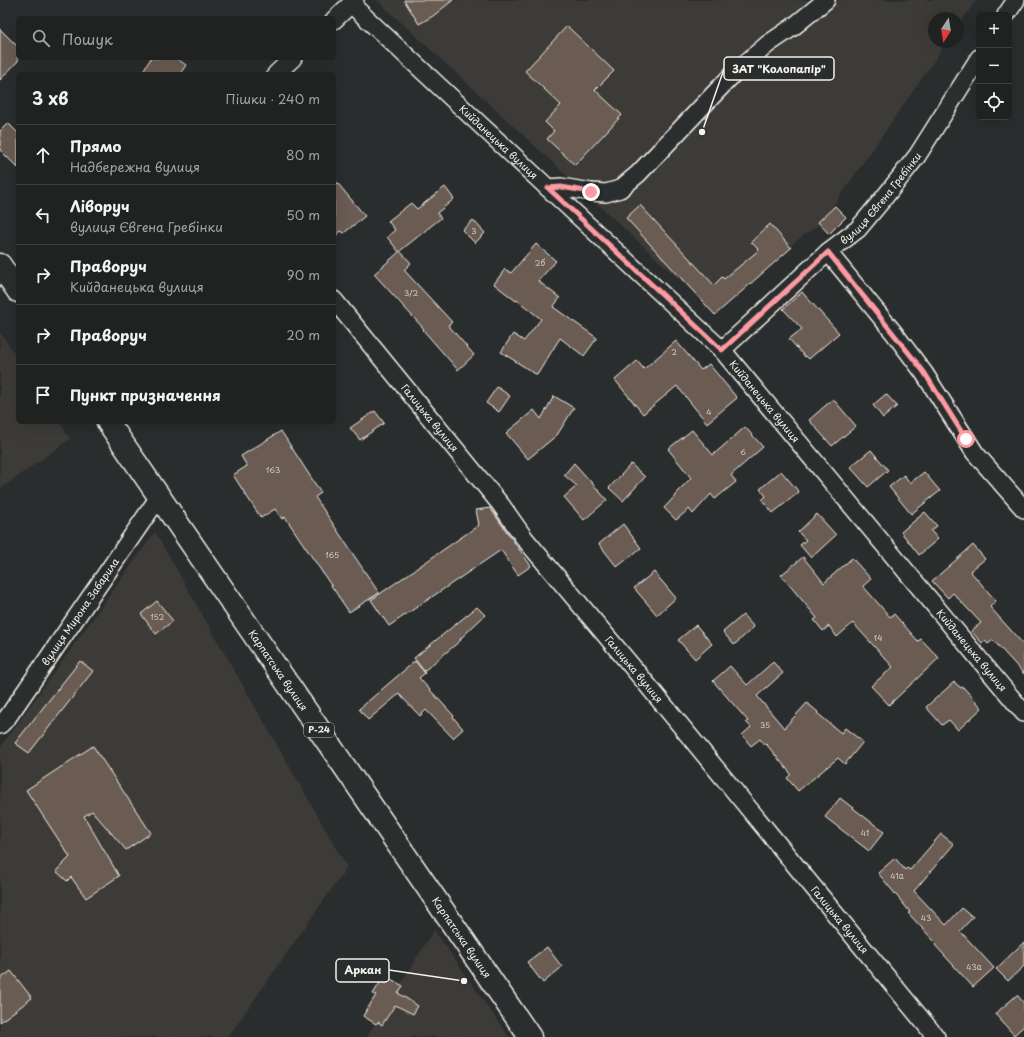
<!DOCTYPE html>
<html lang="uk">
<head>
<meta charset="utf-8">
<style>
	body { margin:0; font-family:"Playpen Sans",sans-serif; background:#282a2a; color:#f1f3f6 }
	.controls { position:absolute; right:12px; top:12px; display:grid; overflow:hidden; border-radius:6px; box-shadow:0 4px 16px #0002 }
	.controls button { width:36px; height:36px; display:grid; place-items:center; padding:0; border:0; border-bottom:1px solid #3d3f40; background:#202222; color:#f1f3f6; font:20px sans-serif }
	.compass { position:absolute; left:928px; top:12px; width:36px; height:36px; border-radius:50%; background:#202222; box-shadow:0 4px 16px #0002; rotate:192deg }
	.stop { position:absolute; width:12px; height:12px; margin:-9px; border:3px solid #ff9aa2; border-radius:50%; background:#fff }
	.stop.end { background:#ff9aa2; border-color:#fff; box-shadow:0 1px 4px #0008 }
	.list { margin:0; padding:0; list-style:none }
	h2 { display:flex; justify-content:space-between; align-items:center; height:52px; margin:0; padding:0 16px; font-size:17px }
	h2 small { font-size:13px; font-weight:400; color:#a2a4a5 }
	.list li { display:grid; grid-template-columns:26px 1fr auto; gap:12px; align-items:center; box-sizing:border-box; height:60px; padding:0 16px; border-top:1px solid #3d3f40 }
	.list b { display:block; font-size:15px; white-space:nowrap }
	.list p { margin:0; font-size:13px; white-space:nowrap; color:#a2a4a5 }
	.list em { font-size:13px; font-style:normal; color:#a2a4a5 }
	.icon { flex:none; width:22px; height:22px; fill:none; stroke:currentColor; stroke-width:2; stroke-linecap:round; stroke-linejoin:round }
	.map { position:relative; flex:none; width:1024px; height:1037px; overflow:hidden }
	.search { position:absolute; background:#202222; box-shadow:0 4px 16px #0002; left:16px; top:16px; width:320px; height:44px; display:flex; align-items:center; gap:10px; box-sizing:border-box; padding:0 14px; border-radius:6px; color:#a2a4a5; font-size:15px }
	.panel { position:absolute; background:#202222; box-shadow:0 4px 16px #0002; left:16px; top:72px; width:320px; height:352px; border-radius:6px }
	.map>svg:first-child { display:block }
	.built { fill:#3d3b39 }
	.building { fill:#6a5b52; stroke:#f4f1e8 }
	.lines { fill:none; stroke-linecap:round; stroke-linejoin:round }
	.minor-casing { stroke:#f4f1e8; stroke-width:20 }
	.primary-casing { stroke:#f4f1e8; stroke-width:25 }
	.minor { stroke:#2a2d2e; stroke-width:17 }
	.primary { stroke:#2a2d2e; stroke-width:22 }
	.route { stroke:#ff9aa2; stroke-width:5 }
	.labels { text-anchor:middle; stroke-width:3; stroke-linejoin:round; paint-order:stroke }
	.number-label { font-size:8px; fill:#d2ccc2 }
	.shield { fill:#2a2d2e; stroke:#b7b6b0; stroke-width:1 }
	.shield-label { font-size:9px; font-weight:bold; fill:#f4f1e8 }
	.street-label { font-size:10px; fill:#f4f1e8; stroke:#2a2d2e }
	.leader { fill:none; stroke:#f4f1e8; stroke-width:1.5 }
	.callout-dot { fill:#f4f1e8; stroke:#2a2d2e; stroke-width:1.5 }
	.callout { fill:#2a2d2e; stroke:#f4f1e8; stroke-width:1.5 }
	.callout-label { font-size:11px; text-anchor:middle; font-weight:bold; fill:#f4f1e8 }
</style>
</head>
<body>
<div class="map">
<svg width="1024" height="1037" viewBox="0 0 1024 1037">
	<rect width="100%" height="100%" fill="#2a2d2e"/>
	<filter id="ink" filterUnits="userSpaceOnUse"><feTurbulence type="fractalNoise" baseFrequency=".025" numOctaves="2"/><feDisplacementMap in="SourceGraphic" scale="8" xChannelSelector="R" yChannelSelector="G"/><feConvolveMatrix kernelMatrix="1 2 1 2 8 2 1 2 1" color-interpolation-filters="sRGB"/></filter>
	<g filter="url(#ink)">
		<path class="built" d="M 377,0 L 976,0 L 958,26 L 958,18 L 934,18 L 934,42 L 947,42 L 822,222 L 708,306 Z
			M 0,332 L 18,359 L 18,422 L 59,422 L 70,439 L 0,489 Z
			M 155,532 L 347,867 L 228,1037 L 0,1037 L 0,748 Z
			M 434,930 L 509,1037 L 367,1037 Z"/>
		<path class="building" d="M 404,0 L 453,0 L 433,16 L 419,24 Z
			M 567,26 L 614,71 L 595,90 L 622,115 L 575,165 L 547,139 L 554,131 L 545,122 L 561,105 L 525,71 Z
			M 0,29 L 18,47 L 18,61 L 0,80 Z
			M 151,58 L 176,58 L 186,65 L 180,74 L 141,74 Z
			M 8,123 L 18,133 L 18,168 L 0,150 L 0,131 Z
			M 334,179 L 365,216 L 344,233 L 341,231 L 334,237 Z
			M 445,187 L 454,199 L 437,213 L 441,218 L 400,251 L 411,263 L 404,270 L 452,322 L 448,325 L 474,355 L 458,370 L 423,330 L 424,329 L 374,274 L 399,252 L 387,237 L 395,230 L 388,221 L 411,203 L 417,209 Z
			M 640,205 L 714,285 L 722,277 L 724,279 L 759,250 L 751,242 L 770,224 L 791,248 L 715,315 L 626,218 Z
			M 835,206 L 846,217 L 829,234 L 818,222 Z
			M 473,220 L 485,233 L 475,243 L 462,230 Z
			M 536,244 L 556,261 L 538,281 L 560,298 L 553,307 L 597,338 L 584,356 L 560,338 L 537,375 L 501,352 L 513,334 L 524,341 L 541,319 L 517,300 L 516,301 L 494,284 L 505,269 L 511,273 Z
			M 802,292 L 839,333 L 809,359 L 806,356 L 805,357 L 789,339 L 802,329 L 783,309 Z
			M 676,341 L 701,370 L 709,364 L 737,398 L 707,423 L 677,386 L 643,414 L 615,380 L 637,361 L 644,369 Z
			M 497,387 L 510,396 L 499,412 L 486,403 Z
			M 886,394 L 897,406 L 883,418 L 873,405 Z
			M 554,396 L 574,408 L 557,435 L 528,459 L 506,433 L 534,410 L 541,419 Z
			M 833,399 L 856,426 L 832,446 L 809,420 Z
			M 375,411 L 384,423 L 360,440 L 350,428 Z
			M 745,427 L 763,447 L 731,475 L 736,482 L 715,499 L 711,494 L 693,514 L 689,509 L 676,520 L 664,508 L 677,494 L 676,493 L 691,478 L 668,449 L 692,430 L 713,455 Z
			M 281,431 L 321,493 L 315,497 L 379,593 L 349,612 L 285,517 L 282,519 L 275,509 L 261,518 L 233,475 L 247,466 L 241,456 Z
			M 871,450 L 888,470 L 868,487 L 850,467 Z
			M 574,463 L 607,500 L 584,520 L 564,497 L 577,486 L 564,475 Z
			M 631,464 L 645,477 L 623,501 L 609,488 Z
			M 781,471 L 799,492 L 773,513 L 762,500 L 766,496 L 760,489 Z
			M 924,472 L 940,491 L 911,514 L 889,487 L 904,475 L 910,483 Z
			M 490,508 L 531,566 L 518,575 L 501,550 L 389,626 L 371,600 L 479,525 L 476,510 Z
			M 925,512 L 937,526 L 931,531 L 938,539 L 919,555 L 901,532 Z
			M 817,514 L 836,535 L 811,558 L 800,545 L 806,540 L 798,532 Z
			M 623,524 L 641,548 L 617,567 L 599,544 Z
			M 973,545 L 985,559 L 970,571 L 996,601 L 990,607 L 1024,645 L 1024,674 L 993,640 L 988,644 L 985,641 L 982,643 L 971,631 L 981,623 L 953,593 L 948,598 L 932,581 Z
			M 803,557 L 824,583 L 852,558 L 871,579 L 863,586 L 890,617 L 894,614 L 918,641 L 921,639 L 939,658 L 889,705 L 871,686 L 893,667 L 853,623 L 837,637 L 829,626 L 823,631 L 814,620 L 817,618 L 781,575 Z
			M 654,572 L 676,598 L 657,615 L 634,588 Z
			M 157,601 L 173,621 L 156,634 L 141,614 Z
			M 477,607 L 485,615 L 460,639 L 461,640 L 424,671 L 414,658 Z
			M 743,615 L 754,627 L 734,645 L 723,632 Z
			M 696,625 L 712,644 L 695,659 L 678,640 Z
			M 80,661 L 93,671 L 29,753 L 15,743 Z
			M 415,661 L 425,673 L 419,678 L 454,716 L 453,717 L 463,729 L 453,738 L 426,710 L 420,716 L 399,694 L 368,720 L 359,709 Z
			M 773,662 L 783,673 L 757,696 L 784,728 L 807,703 L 818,712 L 817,713 L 841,733 L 845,728 L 863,742 L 845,764 L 838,758 L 798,791 L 787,778 L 791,774 L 766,744 L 765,745 L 760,739 L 751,746 L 742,735 L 751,727 L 746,722 L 748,721 L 713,681 L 730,666 L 747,685 Z
			M 954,682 L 961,688 L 963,687 L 982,708 L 958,730 L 949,720 L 942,725 L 926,707 Z
			M 93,746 L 151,833 L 126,850 L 92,811 L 84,816 L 119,876 L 86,898 L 71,877 L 67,881 L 56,871 L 70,857 L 26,790 Z
			M 840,798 L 884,832 L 869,851 L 825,817 Z
			M 941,834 L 954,844 L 914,891 L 946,925 L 962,908 L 973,917 L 960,931 L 994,968 L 973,987 L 935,945 L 936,943 L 908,913 L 910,912 L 878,873 L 895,858 L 905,870 L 907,868 L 910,870 Z
			M 1024,942 L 1024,966 L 1008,981 L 996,969 Z
			M 547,947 L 562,967 L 543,983 L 527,962 Z
			M 11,971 L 32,998 L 0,1022 L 0,979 Z
			M 389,978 L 403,986 L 398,993 L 418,1006 L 413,1014 L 395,1005 L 382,1025 L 378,1022 L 376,1024 L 363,1016 L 376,995 L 373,994 L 381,981 L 386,984 Z
			M 1017,995 L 1024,1003 L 1024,1026 L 1014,1035 L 995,1014 Z"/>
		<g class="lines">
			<g class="minor-casing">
				<g id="minor">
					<path id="s1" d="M 351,4 L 548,188 L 722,350 L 1024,713"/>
					<path d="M 1006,15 L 1016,0"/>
					<path d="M 334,20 L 355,0"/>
					<path d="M 276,74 L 293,58"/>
					<path d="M 548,188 L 561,187 L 591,192 L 606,193 L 620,189 L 638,174 L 734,73 L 768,44 L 793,27 L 826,0"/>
					<path d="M 828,252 L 894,333 L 924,373 L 975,453 L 1024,509"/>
					<path id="s2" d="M 334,300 L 501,505 L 525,539 L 645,682 L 936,1037"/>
					<path id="s3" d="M 722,350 L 828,252 L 858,229 L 883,199 L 917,156 L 979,58"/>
					<path id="s4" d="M 0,725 L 7,718 L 159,497"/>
				</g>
			</g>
			<g class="primary-casing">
				<g id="primary">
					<path d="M 0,265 L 18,291"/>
					<path id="s5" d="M 108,422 L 530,1037"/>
				</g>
			</g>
			<use href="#minor" class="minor"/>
			<use href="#primary" class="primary"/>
		</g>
	</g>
	<g class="lines" filter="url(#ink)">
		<path class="route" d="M 591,192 L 561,187 L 548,188 L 722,350 L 828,252 L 924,372 L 966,439"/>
	</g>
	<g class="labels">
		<g class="number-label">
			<text x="474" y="234">3</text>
			<text x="540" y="266">2б</text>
			<text x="411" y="296">3/2</text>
			<text x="674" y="355">2</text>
			<text x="709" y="415">4</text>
			<text x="743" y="455">6</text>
			<text x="273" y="473">163</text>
			<text x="332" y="558">165</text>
			<text x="157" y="620">152</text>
			<text x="878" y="641">14</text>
			<text x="765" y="728">35</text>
			<text x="865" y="836">41</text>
			<text x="897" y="879">41а</text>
			<text x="926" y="921">43</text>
			<text x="974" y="970">43а</text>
		</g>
		<rect class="shield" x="304" y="723" width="30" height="14" rx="3"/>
		<g class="shield-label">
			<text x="319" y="733">Р-24</text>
		</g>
		<g class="street-label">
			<text dy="4" stroke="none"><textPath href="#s1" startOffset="202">Кийданецька вулиця</textPath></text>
			<text dy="4" stroke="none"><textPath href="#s3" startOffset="220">вулиця Євгена Гребінки</textPath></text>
			<text dy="4" stroke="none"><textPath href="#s1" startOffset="574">Кийданецька вулиця</textPath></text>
			<text dy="4" stroke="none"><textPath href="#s2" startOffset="152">Галицька вулиця</textPath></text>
			<text dy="4" stroke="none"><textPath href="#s4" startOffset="139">вулиця Мирона Забарила</textPath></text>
			<text dy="4" stroke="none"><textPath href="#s1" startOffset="898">Кийданецька вулиця</textPath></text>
			<text dy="4" stroke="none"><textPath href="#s2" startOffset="476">Галицька вулиця</textPath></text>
			<text dy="4" stroke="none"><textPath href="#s5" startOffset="301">Карпатська вулиця</textPath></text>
			<text dy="4" stroke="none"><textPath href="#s2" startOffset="800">Галицька вулиця</textPath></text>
			<text dy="4" stroke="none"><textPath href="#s5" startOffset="625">Карпатська вулиця</textPath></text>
		</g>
	</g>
	<path class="leader" d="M702 132L724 69M464 981L389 970"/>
	<g class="callout-dot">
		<circle cx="702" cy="132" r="4"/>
		<circle cx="464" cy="981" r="4"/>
	</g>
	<g class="callout">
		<rect x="724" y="57" width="110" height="23" rx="4"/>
		<rect x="336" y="959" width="53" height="23" rx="4"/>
	</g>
	<g class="callout-label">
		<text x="779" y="73">ЗАТ "Колопапір"</text>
		<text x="363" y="974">Аркан</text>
	</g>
</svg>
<div class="controls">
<button>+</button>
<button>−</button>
<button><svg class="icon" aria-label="locate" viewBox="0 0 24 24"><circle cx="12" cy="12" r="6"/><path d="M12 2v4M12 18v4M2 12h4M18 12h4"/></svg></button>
</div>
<svg class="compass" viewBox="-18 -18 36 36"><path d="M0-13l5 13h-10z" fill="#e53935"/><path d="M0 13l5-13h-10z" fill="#a2a4a5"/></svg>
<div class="stop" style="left:966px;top:439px"></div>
<div class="stop end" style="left:591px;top:192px"></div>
<div class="search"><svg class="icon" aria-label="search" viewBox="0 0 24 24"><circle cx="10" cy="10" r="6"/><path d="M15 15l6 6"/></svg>Пошук</div>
<section class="panel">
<h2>3 хв<small>Пішки · 240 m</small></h2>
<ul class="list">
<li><svg class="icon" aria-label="ahead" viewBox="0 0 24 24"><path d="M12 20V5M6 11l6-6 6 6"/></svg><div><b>Прямо</b><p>Надбережна вулиця</p></div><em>80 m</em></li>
<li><svg class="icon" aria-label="left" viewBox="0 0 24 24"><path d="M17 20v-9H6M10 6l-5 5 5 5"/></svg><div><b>Ліворуч</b><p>вулиця Євгена Гребінки</p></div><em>50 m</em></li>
<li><svg class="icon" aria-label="right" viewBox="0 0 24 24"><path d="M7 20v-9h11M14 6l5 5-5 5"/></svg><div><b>Праворуч</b><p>Кийданецька вулиця</p></div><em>90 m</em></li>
<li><svg class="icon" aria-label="right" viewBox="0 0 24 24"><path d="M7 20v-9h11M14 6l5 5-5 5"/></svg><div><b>Праворуч</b></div><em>20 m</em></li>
<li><svg class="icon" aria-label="arrive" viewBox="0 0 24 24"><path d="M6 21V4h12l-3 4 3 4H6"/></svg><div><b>Пункт призначення</b></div></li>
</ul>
</section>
</div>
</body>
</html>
